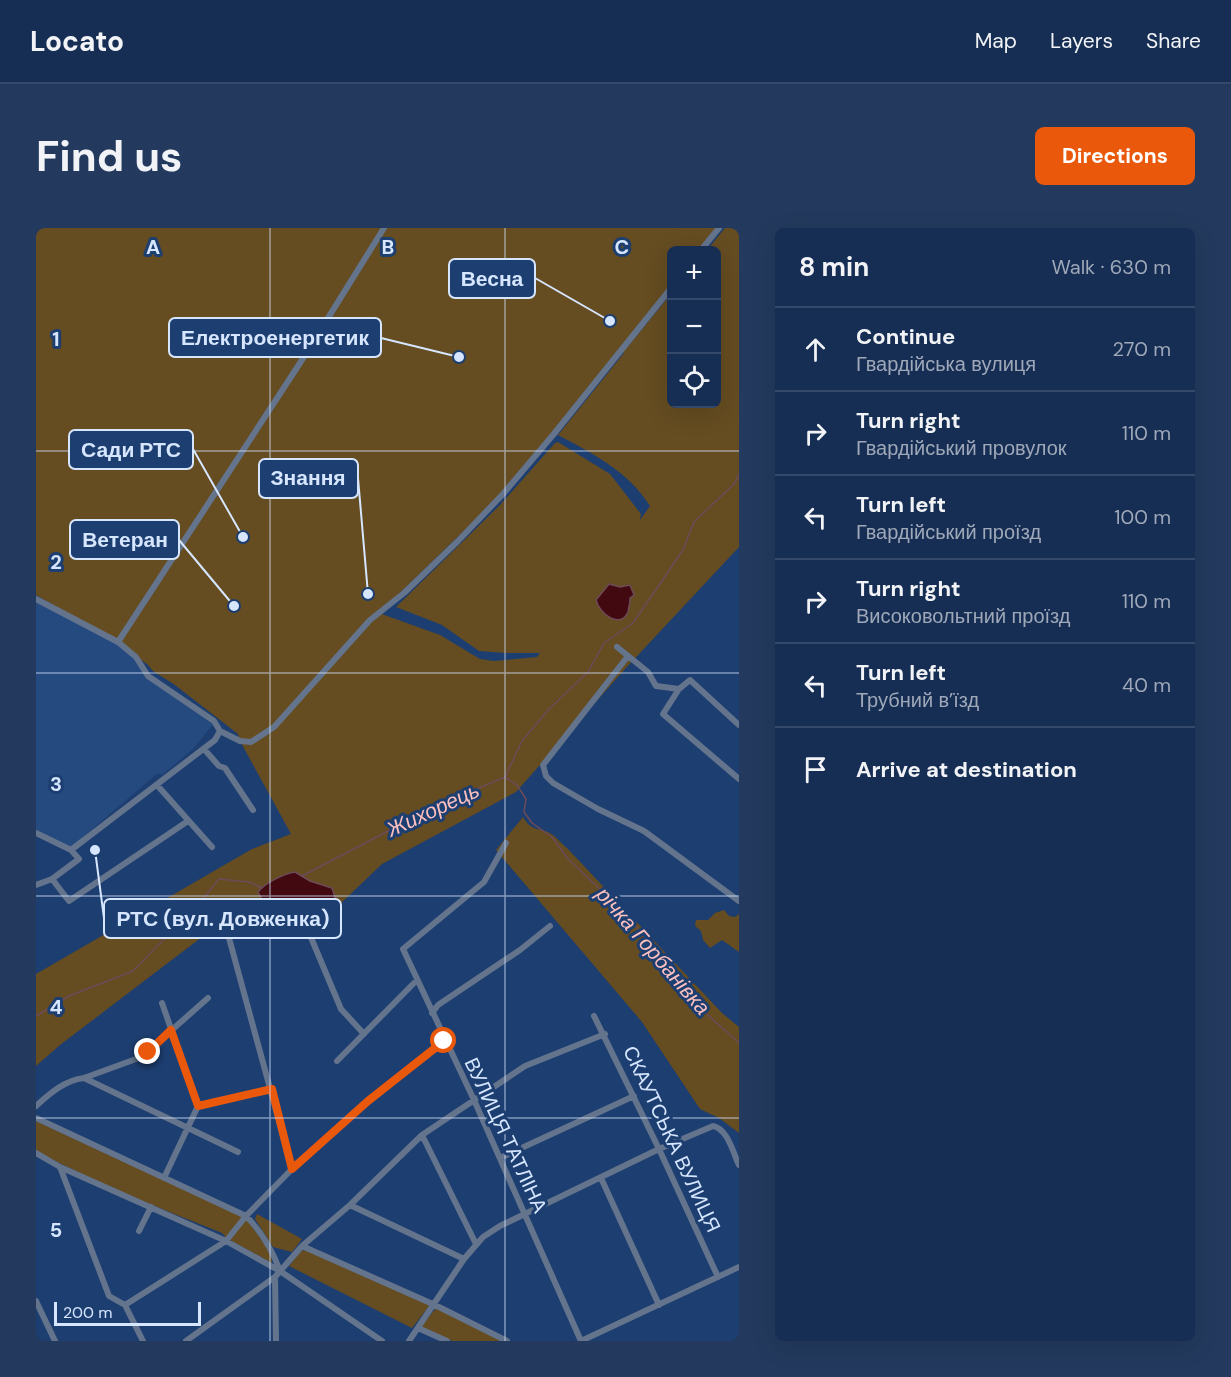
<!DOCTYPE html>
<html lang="en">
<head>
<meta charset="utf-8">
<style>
	body { margin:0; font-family:"DM Sans",sans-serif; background:#233a5e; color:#f1f3f6 }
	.controls { position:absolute; right:18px; top:18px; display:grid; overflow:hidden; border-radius:9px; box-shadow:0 6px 24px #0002 }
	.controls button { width:54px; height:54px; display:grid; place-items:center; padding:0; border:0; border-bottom:2px solid #354a6b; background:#162e54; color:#f1f3f6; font:30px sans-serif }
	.scale { position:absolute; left:18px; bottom:15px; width:147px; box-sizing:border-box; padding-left:6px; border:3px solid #d6e6fe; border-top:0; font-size:16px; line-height:21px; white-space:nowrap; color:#d6e6fe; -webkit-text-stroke:4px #1d3e70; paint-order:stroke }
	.stop { position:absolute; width:18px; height:18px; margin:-14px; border:4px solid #ea580c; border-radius:50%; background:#fff }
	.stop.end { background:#ea580c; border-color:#fff; box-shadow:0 2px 6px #0008 }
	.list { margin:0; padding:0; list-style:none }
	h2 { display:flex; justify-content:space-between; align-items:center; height:78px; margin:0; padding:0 24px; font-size:26px }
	h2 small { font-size:20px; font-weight:400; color:#9ea8b8 }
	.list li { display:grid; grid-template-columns:39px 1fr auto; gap:18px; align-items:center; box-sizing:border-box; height:84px; padding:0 24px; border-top:2px solid #354a6b }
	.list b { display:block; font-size:22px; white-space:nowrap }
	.list p { margin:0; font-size:20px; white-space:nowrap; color:#9ea8b8 }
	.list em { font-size:20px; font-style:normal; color:#9ea8b8 }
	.icon { flex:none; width:33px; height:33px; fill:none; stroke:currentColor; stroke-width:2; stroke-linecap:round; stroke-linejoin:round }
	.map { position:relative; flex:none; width:703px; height:1113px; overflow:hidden; border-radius:9px }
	header { display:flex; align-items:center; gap:36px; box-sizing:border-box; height:84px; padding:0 30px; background:#162e54; border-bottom:2px solid #354a6b }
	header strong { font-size:28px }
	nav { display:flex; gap:33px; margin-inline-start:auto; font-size:21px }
	.intro { display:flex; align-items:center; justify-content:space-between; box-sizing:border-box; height:144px; padding:0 36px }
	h1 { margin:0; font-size:42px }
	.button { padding:15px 27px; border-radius:9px; background:#ea580c; color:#fff; font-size:21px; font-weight:700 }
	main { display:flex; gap:36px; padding:0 36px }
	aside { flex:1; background:#162e54; border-radius:9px; box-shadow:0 6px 24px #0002 }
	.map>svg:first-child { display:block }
	.built { fill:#254a80 }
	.green { fill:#654c21; fill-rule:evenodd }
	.water { fill:#420911; stroke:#6e4b58; stroke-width:1.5 }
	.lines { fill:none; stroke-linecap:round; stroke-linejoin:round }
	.stream { stroke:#6e4b58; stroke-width:1.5 }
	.minor { stroke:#64748c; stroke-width:6 }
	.route { stroke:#ea580c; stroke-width:8 }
	.grid { fill:none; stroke:#d6e6fe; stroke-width:1.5; stroke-opacity:0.55 }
	.labels { text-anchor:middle; stroke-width:6; stroke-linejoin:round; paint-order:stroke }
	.street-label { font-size:20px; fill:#d6e6fe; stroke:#1d3e70 }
	.water-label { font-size:21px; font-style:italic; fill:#fcc0bf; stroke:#1d3e70 }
	.grid-label { font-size:20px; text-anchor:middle; font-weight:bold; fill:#d6e6fe; stroke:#1d3e70; stroke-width:6; stroke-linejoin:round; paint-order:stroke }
	.leader { fill:none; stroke:#d6e6fe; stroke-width:2 }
	.callout-dot { fill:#d6e6fe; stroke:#1d3e70; stroke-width:2 }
	.callout { fill:#1d3e70; stroke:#d6e6fe; stroke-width:2 }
	.callout-label { font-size:21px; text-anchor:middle; font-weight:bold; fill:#d6e6fe }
</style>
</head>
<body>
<header>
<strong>Locato</strong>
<nav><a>Map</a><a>Layers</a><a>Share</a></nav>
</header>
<div class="intro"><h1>Find us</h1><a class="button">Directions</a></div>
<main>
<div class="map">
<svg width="703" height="1113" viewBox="0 0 703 1113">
	<rect width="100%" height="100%" fill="#1d3e70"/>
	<path class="built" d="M 0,372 L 82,415 L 99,430 L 105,442 L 177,496 L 158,520 L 126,547 L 122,545 L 35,619 L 0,602 Z"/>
	<path class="green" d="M 0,0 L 683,0 L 665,22 L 636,22 L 635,59 L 589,122 L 635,66 L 636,176 L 680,176 L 680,22 L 671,22 L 689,0 L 703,0 L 703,319 L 589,441 L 480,564 L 346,636 L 301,679 L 270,683 L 221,682 L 183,696 L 24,817 L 0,838 L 0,746 L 216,621 L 255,606 L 204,513 L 202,506 L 139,457 L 117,443 L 112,437 L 82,414 L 0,367 ZM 584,122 L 588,125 L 522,207 C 556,225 593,244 614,278 L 604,292 L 605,286 L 574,246 L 522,214 L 519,215 L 464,277 L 360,379 L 406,397 L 443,423 L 470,425 L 504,425 L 501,429 L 458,433 L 444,431 L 404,407 L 343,385 L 467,265 Z
		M 487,589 C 496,605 506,599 517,607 C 522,611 527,617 532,621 L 686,785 L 703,799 L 703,905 L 683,890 L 664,881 L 606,794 L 460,622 Z
		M 688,682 L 693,688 L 699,689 L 703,686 L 703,724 L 686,712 L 674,720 L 667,712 L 665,703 L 659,698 L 660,692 L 672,692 L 679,685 Z
		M 0,893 L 210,990 L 235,1025 L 236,1035 L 190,1010 L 186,1005 C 123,980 60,955 0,923 Z
		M 221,986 L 266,1011 L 256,1024 L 237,1019 L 219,991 Z
		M 270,1022 L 394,1077 L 376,1100 L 253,1038 L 265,1023 Z
		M 400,1080 L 468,1113 L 416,1113 L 385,1099 Z"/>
	<path class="water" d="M 573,356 L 584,359 L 594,357 L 598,367 L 594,370 C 594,374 593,380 592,384 C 584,402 563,385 560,372 Z
		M 259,644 L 274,653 L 296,660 L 300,673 L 290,680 L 256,672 L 236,678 L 229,677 L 222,664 C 229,655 247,646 259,644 Z"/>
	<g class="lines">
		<path class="stream" d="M 469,549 L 481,557 L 490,571 L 488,584 L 496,595 L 516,609 L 532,631 L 590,686 L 630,736 L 654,771 L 703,815
			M 266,648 L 400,578 L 469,549 L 486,513 L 513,481 L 552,444 L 568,415 L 597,395 L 647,322 L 658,294 L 699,255 L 703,246
			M 0,788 L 33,768 L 97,743 L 165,673 L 183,651 L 213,654 L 226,660"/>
		<path class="minor" d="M 665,22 L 683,0
			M 0,371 L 82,414 L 100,429 L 112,448 L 178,493 L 184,503 L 179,512 L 35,622
			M 82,414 L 264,135 L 348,0
			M 581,419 L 612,444 L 620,458 L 643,461
			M 592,428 L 507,537 L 510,548 L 517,555 L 562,581 L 608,603 L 703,673
			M 703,497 L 654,452 L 643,461 L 627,486 L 703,551
			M 184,503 L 204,513 L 215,514 L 238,499 L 334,392 L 368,365 L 422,313 L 467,266 L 517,207 L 636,59
			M 168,521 L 183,538 L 189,540 L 217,582
			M 121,557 L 176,619
			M 0,605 L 35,622 L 43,631 L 16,651 L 0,657
			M 470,615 L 448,654 L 367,721 L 438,872 L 545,1113
			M 16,651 L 33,673 L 152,593
			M 126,775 L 162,878
			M 396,785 L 402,777 L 484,722 L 514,698
			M 558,788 L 623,921 L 682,1049
			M 301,833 L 381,752
			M 48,850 L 202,924
			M 0,878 C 13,866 29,852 48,850 L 100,831 L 112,823 L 172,770
			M 0,890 L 210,988 C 226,1004 236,1021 244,1043
			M 386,907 L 440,1016
			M 0,925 L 24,939 L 190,1013 L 244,1043 L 346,1113
			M 464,930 L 598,868
			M 24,939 L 73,1068 L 89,1077 L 107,1113
			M 256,941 L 193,710 L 193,695 L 232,684 L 271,700 L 305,781 L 328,806
			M 128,950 L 162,878 L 236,861
			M 565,950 L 623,1077
			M 314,977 L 428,1031
			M 103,1003 L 115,979
			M 266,1018 L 399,1077 L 471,1113
			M 239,1049 L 240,1113
			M 0,1073 L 19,1113
			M 89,1077 L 190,1013 L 210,988 L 256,941 L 332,873 L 408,813
			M 382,1100 L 411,1113
			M 150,1113 L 239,1049 L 266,1018 L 314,977 L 386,907 L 489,838 L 569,806
			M 373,1113 L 428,1031 L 447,1009 L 464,998 L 623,921 L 677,898 C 692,901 697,925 703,937
			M 545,1113 L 703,1039"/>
	</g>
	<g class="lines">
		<path class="route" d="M 112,824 L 135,802 L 162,878 L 236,861 L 256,941 L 332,873 L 408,813"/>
	</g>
	<path class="grid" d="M 234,0 L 234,1113M 469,0 L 469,1113M 0,223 L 703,223M 0,445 L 703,445M 0,668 L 703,668M 0,890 L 703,890"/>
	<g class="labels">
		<g class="street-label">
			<text transform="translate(470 907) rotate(65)" y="7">ВУЛИЦЯ ТАТЛІНА</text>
			<text transform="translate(636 911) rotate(65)" y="7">СКАУТСЬКА ВУЛИЦЯ</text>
		</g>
		<g class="water-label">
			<text transform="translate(397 582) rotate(-25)" y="7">Жихорець</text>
			<text transform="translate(617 723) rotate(49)" y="7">річка Горбанівка</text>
		</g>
	</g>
	<g class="grid-label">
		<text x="117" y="26">A</text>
		<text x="352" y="26">B</text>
		<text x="586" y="26">C</text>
		<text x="20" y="118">1</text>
		<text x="20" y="341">2</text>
		<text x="20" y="563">3</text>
		<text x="20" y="786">4</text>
		<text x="20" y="1009">5</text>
	</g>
	<path class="leader" d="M574 93L499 50M423 129L345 110M207 309L157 221M332 366L322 250M198 378L143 312M59 622L68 690"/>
	<g class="callout-dot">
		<circle cx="574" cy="93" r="6"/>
		<circle cx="423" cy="129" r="6"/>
		<circle cx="207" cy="309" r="6"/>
		<circle cx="332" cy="366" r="6"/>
		<circle cx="198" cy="378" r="6"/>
		<circle cx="59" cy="622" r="6"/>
	</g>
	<g class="callout">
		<rect x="413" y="31" width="86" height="39" rx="6"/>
		<rect x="133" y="90" width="212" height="39" rx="6"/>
		<rect x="33" y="202" width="124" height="39" rx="6"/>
		<rect x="223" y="231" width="99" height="39" rx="6"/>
		<rect x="34" y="292" width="109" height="39" rx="6"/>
		<rect x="68" y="671" width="237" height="39" rx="6"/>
	</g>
	<g class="callout-label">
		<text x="456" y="58">Весна</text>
		<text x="239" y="117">Електроенергетик</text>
		<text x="95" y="229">Сади РТС</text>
		<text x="272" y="257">Знання</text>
		<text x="89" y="319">Ветеран</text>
		<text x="187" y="698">РТС (вул. Довженка)</text>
	</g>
</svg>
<div class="controls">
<button>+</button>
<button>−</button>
<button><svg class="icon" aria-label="locate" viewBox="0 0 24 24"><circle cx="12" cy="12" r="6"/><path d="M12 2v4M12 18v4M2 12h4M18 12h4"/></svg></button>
</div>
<div class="scale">200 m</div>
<div class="stop" style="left:408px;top:813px"></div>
<div class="stop end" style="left:112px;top:824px"></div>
</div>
<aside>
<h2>8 min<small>Walk · 630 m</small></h2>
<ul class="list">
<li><svg class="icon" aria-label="ahead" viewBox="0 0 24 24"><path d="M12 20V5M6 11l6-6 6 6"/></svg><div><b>Continue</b><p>Гвардійська вулиця</p></div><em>270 m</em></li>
<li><svg class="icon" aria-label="right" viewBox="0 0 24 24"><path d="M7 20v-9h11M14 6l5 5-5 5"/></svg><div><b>Turn right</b><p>Гвардійський провулок</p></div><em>110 m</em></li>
<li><svg class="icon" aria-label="left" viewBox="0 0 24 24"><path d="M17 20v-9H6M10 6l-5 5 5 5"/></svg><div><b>Turn left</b><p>Гвардійський проїзд</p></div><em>100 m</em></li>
<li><svg class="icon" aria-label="right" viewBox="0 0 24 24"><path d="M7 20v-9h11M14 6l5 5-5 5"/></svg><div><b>Turn right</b><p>Високовольтний проїзд</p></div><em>110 m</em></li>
<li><svg class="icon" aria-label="left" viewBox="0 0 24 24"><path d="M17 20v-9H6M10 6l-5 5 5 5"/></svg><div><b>Turn left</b><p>Трубний в’їзд</p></div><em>40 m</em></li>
<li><svg class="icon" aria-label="arrive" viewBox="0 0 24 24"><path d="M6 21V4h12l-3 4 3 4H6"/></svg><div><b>Arrive at destination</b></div></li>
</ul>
</aside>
</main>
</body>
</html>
